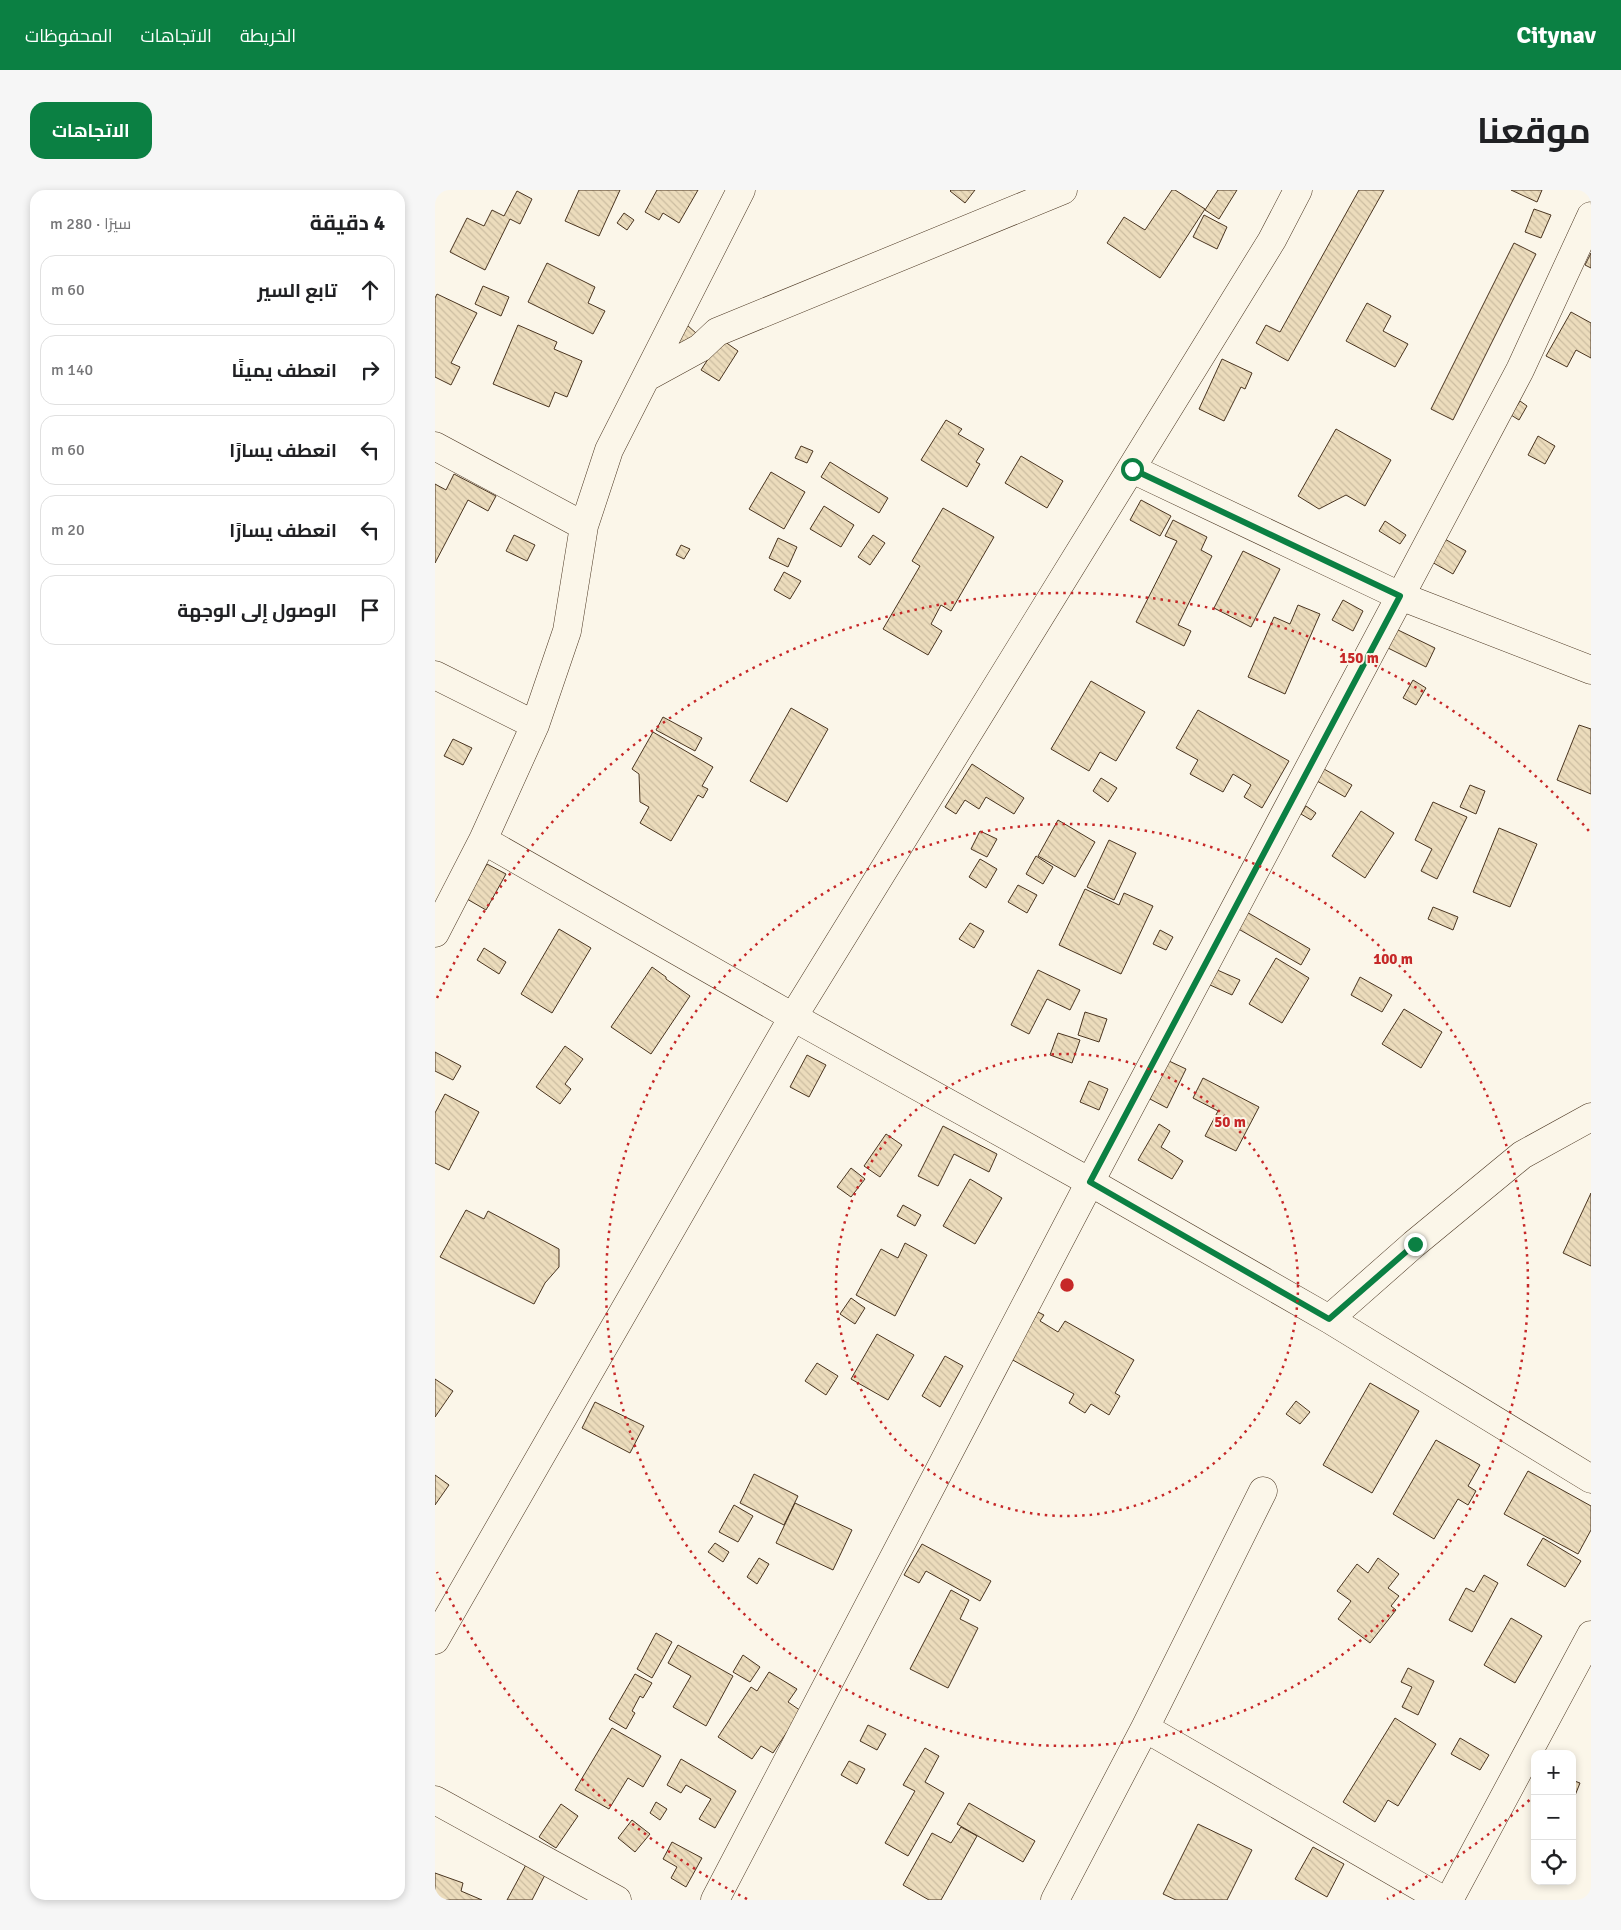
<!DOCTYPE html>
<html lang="ar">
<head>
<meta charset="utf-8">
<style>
	body { margin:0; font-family:Signika,Cairo,sans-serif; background:#f6f6f6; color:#202124; direction:rtl }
	.controls { position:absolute; right:15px; bottom:15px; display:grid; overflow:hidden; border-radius:10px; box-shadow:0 2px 8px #0003 }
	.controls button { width:45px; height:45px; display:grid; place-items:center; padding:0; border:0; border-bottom:1px solid #e0e0e0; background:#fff; color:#202124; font:25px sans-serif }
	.stop { position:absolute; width:15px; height:15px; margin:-11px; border:4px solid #0b8043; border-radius:50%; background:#fff }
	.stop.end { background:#0b8043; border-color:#fff; box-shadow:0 1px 5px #0008 }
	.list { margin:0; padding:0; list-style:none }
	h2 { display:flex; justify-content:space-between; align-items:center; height:65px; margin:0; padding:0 20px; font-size:21px }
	h2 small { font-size:16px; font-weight:400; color:#757577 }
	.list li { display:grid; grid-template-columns:32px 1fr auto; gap:15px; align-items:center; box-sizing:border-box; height:70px; margin:0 10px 10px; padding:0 10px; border:1px solid #e0e0e0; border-radius:15px }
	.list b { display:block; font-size:19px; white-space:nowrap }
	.list em { font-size:16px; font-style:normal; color:#757577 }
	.icon { flex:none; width:28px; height:28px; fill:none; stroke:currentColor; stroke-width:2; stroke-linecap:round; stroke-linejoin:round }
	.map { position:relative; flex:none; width:1156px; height:1710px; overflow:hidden; direction:ltr; border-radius:15px }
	header { display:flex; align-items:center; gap:30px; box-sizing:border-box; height:70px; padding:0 25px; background:#0b8043; color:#fff }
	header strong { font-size:24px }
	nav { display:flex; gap:28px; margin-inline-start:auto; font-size:18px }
	.intro { display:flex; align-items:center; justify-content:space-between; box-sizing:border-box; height:120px; padding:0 30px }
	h1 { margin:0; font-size:35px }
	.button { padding:12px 22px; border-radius:15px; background:#0b8043; color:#fff; font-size:18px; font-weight:700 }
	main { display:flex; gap:30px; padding:0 30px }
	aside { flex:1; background:#fff; border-radius:15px; box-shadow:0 2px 8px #0003 }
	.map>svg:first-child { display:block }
	.building { fill:url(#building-back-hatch); stroke:#4a3520 }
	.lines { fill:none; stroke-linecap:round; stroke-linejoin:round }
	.street-casing { stroke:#4a3520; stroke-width:29 }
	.street { stroke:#fbf6e9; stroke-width:28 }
	.route { stroke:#0b8043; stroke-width:6 }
	.ring { fill:none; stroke:#c62828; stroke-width:2.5; stroke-dasharray:2.5 5 }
	.centre { fill:#c62828; stroke:#fbf6e9; stroke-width:2.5 }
	.ring-label { font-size:15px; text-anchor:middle; font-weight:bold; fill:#c62828; stroke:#fbf6e9; stroke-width:4; stroke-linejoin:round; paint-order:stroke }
</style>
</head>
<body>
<header>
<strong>Citynav</strong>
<nav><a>الخريطة</a><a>الاتجاهات</a><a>المحفوظات</a></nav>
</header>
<div class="intro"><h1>موقعنا</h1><a class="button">الاتجاهات</a></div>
<main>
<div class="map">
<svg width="1156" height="1710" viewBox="0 0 1156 1710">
	<defs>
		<pattern id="building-back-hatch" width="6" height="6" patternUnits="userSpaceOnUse" patternTransform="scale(1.25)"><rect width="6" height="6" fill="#ecdcbc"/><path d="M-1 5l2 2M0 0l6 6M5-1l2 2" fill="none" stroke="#ccbda1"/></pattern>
	</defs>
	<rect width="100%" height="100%" fill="#fbf6e9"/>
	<path class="building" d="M 144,0 L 185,0 L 164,46 L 130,31 Z
		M 222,0 L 263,0 L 244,33 L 228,23 L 224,30 L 210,22 Z
		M 516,0 L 540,0 L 530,13 L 515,1 Z
		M 737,0 L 740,0 L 770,19 L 725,88 L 672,53 L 689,27 L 710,40 Z
		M 783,0 L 802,0 L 784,29 L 770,20 Z
		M 924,0 L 949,0 L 853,171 L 821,153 L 831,135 L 845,142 Z
		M 1076,0 L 1107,0 L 1102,12 Z
		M 82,1 L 97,9 L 85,34 L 75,29 L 50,80 L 15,62 L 32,28 L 49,36 L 57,20 L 69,26 Z
		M 1099,19 L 1116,25 L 1106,48 L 1090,42 Z
		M 189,23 L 199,30 L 192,40 L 182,33 Z
		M 769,25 L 792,37 L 782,59 L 758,47 Z
		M 1079,53 L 1101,64 L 1018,230 L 996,219 Z
		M 1156,63 L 1156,78 L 1150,75 Z
		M 112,73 L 160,97 L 153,113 L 170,121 L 158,144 L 93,112 Z
		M 48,96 L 74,107 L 66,126 L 40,114 Z
		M 2,104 L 42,123 L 16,173 L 25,177 L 16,195 L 0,187 L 0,108 Z
		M 932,113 L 956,126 L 948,141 L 973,154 L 960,177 L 911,151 Z
		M 1136,122 L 1156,133 L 1156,168 L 1141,160 L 1132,177 L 1111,166 Z
		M 83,135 L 122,152 L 119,159 L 147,171 L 132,207 L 120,202 L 114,217 L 58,194 Z
		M 252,135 L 262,144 L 250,158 L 240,149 Z
		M 286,149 L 303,161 L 284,191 L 266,180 Z
		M 787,169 L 817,183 L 810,199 L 806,197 L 789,231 L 764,219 Z
		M 1085,211 L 1092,216 L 1084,230 L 1076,225 Z
		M 511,230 L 527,239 L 523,244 L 549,259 L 541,272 L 545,274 L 532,297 L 486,270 Z
		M 901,239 L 956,270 L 930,316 L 911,305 L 884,319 L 863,306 Z
		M 1103,246 L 1120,256 L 1110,274 L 1093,265 Z
		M 366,256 L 378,261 L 372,273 L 360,268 Z
		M 586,266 L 628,291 L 612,318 L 570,293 Z
		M 395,272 L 453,308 L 444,323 L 386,287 Z
		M 336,282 L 370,302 L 349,339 L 314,319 Z
		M 19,284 L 61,306 L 53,321 L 33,310 L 0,373 L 0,294 L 11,300 Z
		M 706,310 L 736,326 L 725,346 L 695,330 Z
		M 389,316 L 419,335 L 406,357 L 375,339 Z
		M 508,318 L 559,347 L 516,421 L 506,415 L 496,434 L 507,441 L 493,465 L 448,439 L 485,376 L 477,371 Z
		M 738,330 L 772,347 L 766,360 L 777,366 L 743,435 L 756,441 L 749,456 L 701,432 L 742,351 L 730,346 Z
		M 950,331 L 971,345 L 965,354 L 944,341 Z
		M 79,345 L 100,355 L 92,371 L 71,361 Z
		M 438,345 L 450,353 L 435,375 L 423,367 Z
		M 343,348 L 362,357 L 353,377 L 334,368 Z
		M 1008,348 L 1031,361 L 1018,384 L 995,371 Z
		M 246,355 L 255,359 L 249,369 L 241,365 Z
		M 808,361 L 845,379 L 816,437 L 779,418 Z
		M 349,382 L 366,391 L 355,409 L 339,400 Z
		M 908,410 L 928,421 L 918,441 L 897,430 Z
		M 863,415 L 885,424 L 850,504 L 813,487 L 839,427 L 855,434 Z
		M 961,439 L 1000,458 L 991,477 L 951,457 Z
		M 978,490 L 991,498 L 981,515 L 968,508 Z
		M 656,491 L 710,522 L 681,571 L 665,562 L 654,581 L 616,559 Z
		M 356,518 L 393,539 L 352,612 L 315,591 Z
		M 763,520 L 854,571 L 827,618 L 809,607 L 816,595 L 798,584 L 788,602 L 755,584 L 763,570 L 741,558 Z
		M 228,527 L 267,548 L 260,561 L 221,540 Z
		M 1144,535 L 1156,539 L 1156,604 L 1122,590 Z
		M 218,542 L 278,577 L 267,596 L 273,599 L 268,608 L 263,605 L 236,651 L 205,633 L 214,617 L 205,612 L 204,584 L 197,579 Z
		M 18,549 L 37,558 L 28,575 L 9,566 Z
		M 537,574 L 589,608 L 579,624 L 551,607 L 544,619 L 530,610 L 521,624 L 510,617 Z
		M 889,579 L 917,595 L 910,607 L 882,591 Z
		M 666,588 L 682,598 L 673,612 L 658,601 Z
		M 1035,595 L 1050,601 L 1041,624 L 1025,617 Z
		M 998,612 L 1032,627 L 1002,689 L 986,681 L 997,659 L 980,650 Z
		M 871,616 L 881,623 L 876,630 L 866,624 Z
		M 926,621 L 959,643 L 930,688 L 897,666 Z
		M 623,630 L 660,652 L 640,687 L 603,666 Z
		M 1064,638 L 1102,654 L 1075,717 L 1038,702 Z
		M 545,641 L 562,649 L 552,667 L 536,659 Z
		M 674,650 L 701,663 L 679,710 L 652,697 Z
		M 601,666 L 618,677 L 608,694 L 591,684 Z
		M 545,669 L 562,679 L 551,698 L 534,687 Z
		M 52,674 L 71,684 L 51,720 L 32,709 Z
		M 583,695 L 602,705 L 592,723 L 573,712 Z
		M 650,699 L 684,715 L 689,703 L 718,716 L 686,784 L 624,755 Z
		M 998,717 L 1023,727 L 1018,740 L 993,729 Z
		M 810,721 L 875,759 L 866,775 L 800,737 Z
		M 535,733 L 549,741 L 539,758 L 524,749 Z
		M 124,739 L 156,758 L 117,823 L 86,804 Z
		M 725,740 L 738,747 L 731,760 L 718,754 Z
		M 49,758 L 71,772 L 64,784 L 42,770 Z
		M 841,768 L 874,788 L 847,833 L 814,814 Z
		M 217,777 L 231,787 L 231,789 L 255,806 L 216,864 L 176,837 Z
		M 780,779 L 805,790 L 797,805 L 773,794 Z
		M 603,780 L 645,800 L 635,820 L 612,809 L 594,844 L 576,835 Z
		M 925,787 L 957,805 L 947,822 L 916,805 Z
		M 969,819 L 1007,842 L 986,878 L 947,854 Z
		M 650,822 L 672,829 L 664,852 L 643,845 Z
		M 623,843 L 645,850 L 637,873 L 615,865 Z
		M 130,856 L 148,869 L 130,894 L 136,899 L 125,914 L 101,897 Z
		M 0,862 L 26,876 L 18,890 L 0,881 Z
		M 372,865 L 391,875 L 374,907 L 355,897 Z
		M 734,871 L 751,879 L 732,918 L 715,909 Z
		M 768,888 L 824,917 L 801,961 L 770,946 L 783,921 L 758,908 Z
		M 654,891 L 673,899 L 664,920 L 645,912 Z
		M 10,904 L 44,922 L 14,980 L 0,973 L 0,923 Z
		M 724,934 L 735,941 L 726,957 L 748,971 L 737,989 L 703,970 Z
		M 508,936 L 562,964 L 554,982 L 519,964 L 503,996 L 483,986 Z
		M 451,944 L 467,955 L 445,987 L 429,976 Z
		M 416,978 L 430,989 L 416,1007 L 402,997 Z
		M 535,989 L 567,1008 L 540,1054 L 508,1036 Z
		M 1156,1003 L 1156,1076 L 1128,1063 Z
		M 468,1015 L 486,1025 L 480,1036 L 462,1026 Z
		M 31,1020 L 49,1029 L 53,1021 L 124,1059 L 124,1077 L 110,1093 L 99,1114 L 5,1067 Z
		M 470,1053 L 492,1065 L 460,1126 L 421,1105 L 446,1059 L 463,1068 Z
		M 416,1108 L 430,1118 L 420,1134 L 405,1124 Z
		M 603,1122 L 609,1125 L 605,1131 L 623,1142 L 630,1131 L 699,1170 L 680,1203 L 685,1206 L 674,1225 L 656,1214 L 650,1223 L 634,1213 L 639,1204 L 576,1169 Z
		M 442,1144 L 479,1165 L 453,1210 L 416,1189 Z
		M 510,1166 L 528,1176 L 505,1217 L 487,1206 Z
		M 382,1173 L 403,1186 L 391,1205 L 370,1191 Z
		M 0,1189 L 18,1201 L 0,1227 Z
		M 935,1193 L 984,1221 L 937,1303 L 888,1275 Z
		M 861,1211 L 875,1222 L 865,1234 L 851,1224 Z
		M 160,1212 L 209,1236 L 195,1263 L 147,1238 Z
		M 1001,1250 L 1045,1275 L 1033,1296 L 1041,1301 L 1033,1315 L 1023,1309 L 999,1349 L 958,1324 Z
		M 1093,1281 L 1156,1316 L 1156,1340 L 1143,1364 L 1069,1324 Z
		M 319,1284 L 363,1306 L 349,1335 L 305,1313 Z
		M 0,1285 L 14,1295 L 0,1315 Z
		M 360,1313 L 417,1340 L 398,1380 L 341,1353 Z
		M 299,1315 L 318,1326 L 303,1352 L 284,1342 Z
		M 1108,1348 L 1146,1371 L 1130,1397 L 1092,1375 Z
		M 280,1353 L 294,1362 L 288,1372 L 273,1362 Z
		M 487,1354 L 556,1391 L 545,1411 L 491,1381 L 484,1393 L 469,1385 Z
		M 324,1368 L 334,1374 L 322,1394 L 312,1387 Z
		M 943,1368 L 964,1384 L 953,1398 L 964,1406 L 956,1416 L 961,1420 L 935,1453 L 903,1429 L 916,1411 L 902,1401 L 922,1374 L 933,1383 Z
		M 1049,1385 L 1063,1393 L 1037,1442 L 1014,1430 L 1031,1398 L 1039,1402 Z
		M 516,1400 L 534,1410 L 525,1429 L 543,1438 L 513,1498 L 475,1479 Z
		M 1076,1428 L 1107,1446 L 1080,1493 L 1049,1475 Z
		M 221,1443 L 237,1452 L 217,1488 L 202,1479 Z
		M 243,1455 L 298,1486 L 271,1536 L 238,1517 L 256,1486 L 233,1473 Z
		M 308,1465 L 325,1477 L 315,1492 L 298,1482 Z
		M 973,1478 L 999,1491 L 983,1525 L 967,1517 L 977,1497 L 966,1492 Z
		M 334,1482 L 362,1499 L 353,1512 L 366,1521 L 338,1563 L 326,1556 L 317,1569 L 283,1547 L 316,1497 L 322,1501 Z
		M 200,1484 L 217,1493 L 208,1508 L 205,1506 L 197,1521 L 200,1523 L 191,1539 L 174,1529 Z
		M 960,1528 L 1001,1554 L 963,1616 L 953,1610 L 940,1632 L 908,1612 Z
		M 433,1535 L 451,1544 L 442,1560 L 425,1551 Z
		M 177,1538 L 226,1566 L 208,1597 L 193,1588 L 174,1619 L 140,1600 Z
		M 1025,1548 L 1054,1565 L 1045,1580 L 1016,1564 Z
		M 490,1558 L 504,1566 L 490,1592 L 509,1603 L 473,1666 L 450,1653 L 480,1601 L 468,1595 Z
		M 246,1569 L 301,1601 L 280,1638 L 264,1629 L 276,1609 L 251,1595 L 246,1603 L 232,1595 Z
		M 414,1571 L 430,1579 L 422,1594 L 406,1585 Z
		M 1137,1590 L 1145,1593 L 1137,1613 Z
		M 221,1612 L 232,1619 L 225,1630 L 215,1623 Z
		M 534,1613 L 600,1651 L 588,1672 L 522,1634 Z
		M 126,1614 L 143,1626 L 121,1658 L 104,1647 Z
		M 197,1630 L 215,1644 L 200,1662 L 183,1648 Z
		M 763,1634 L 817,1660 L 792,1710 L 741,1710 L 728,1704 Z
		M 526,1637 L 542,1646 L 506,1710 L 494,1710 L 468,1695 L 497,1643 L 516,1653 Z
		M 237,1652 L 267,1668 L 251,1697 L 236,1688 L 242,1677 L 228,1669 Z
		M 878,1657 L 909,1674 L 892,1707 L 860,1689 Z
		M 93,1671 L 112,1681 L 97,1710 L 72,1710 Z
		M 0,1683 L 28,1693 L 26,1701 L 47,1710 L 0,1710 Z"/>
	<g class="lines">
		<g class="street-casing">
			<path id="street" d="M 212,187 L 265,158 L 282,142 L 628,0
				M 0,256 L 149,336
				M 697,279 L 965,406 L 1156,480
				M 0,485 L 100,535
				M 48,650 L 358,827 L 655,992 L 894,1129 L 1156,1289
				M 0,743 L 48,650 L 100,535 L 132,441 L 149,336 L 174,260 L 306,0
				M 894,1129 L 979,1054 L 1087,965 L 1156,927
				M 0,1450 L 358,827 L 837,50 L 863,0
				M 710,1538 L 1008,1710
				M 0,1610 L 182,1710
				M 280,1710 L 655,992 L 1085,180 L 1156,26
				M 620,1710 L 710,1538 L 828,1301
				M 1014,1710 L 1156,1445"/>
		</g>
		<use href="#street" class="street"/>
	</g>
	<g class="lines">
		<path class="route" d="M 697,279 L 965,406 L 655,992 L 894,1129 L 980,1054"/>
	</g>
	<g class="ring">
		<circle cx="632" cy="1095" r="231"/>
		<circle cx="632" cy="1095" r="461"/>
		<path d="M1100 1605A692 692 0 0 1 952 1709M312 1709A692 692 0 0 1 2 1382M2 808A692 692 0 0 1 1154 641"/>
	</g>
	<circle cx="632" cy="1095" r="8" class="centre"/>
	<g class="ring-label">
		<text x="924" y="473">150 m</text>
		<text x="958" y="774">100 m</text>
		<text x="795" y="937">50 m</text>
	</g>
</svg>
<div class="controls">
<button>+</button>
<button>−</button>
<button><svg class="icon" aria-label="locate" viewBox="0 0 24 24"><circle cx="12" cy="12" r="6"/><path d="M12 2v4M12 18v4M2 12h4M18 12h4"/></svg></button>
</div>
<div class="stop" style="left:697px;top:279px"></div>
<div class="stop end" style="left:980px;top:1054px"></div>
</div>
<aside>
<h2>4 دقيقة<small>سيرًا · 280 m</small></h2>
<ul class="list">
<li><svg class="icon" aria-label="ahead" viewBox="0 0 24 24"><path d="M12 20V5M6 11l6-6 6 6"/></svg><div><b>تابع السير</b></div><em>60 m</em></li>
<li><svg class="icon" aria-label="right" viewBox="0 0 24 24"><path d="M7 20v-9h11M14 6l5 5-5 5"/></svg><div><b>انعطف يمينًا</b></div><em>140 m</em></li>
<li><svg class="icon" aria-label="left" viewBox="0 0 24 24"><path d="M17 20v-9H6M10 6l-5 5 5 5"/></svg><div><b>انعطف يسارًا</b></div><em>60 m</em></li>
<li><svg class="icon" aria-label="left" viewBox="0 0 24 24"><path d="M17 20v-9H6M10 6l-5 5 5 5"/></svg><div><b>انعطف يسارًا</b></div><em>20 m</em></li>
<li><svg class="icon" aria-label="arrive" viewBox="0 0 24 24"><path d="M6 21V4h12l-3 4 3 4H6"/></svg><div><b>الوصول إلى الوجهة</b></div></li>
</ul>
</aside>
</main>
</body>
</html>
